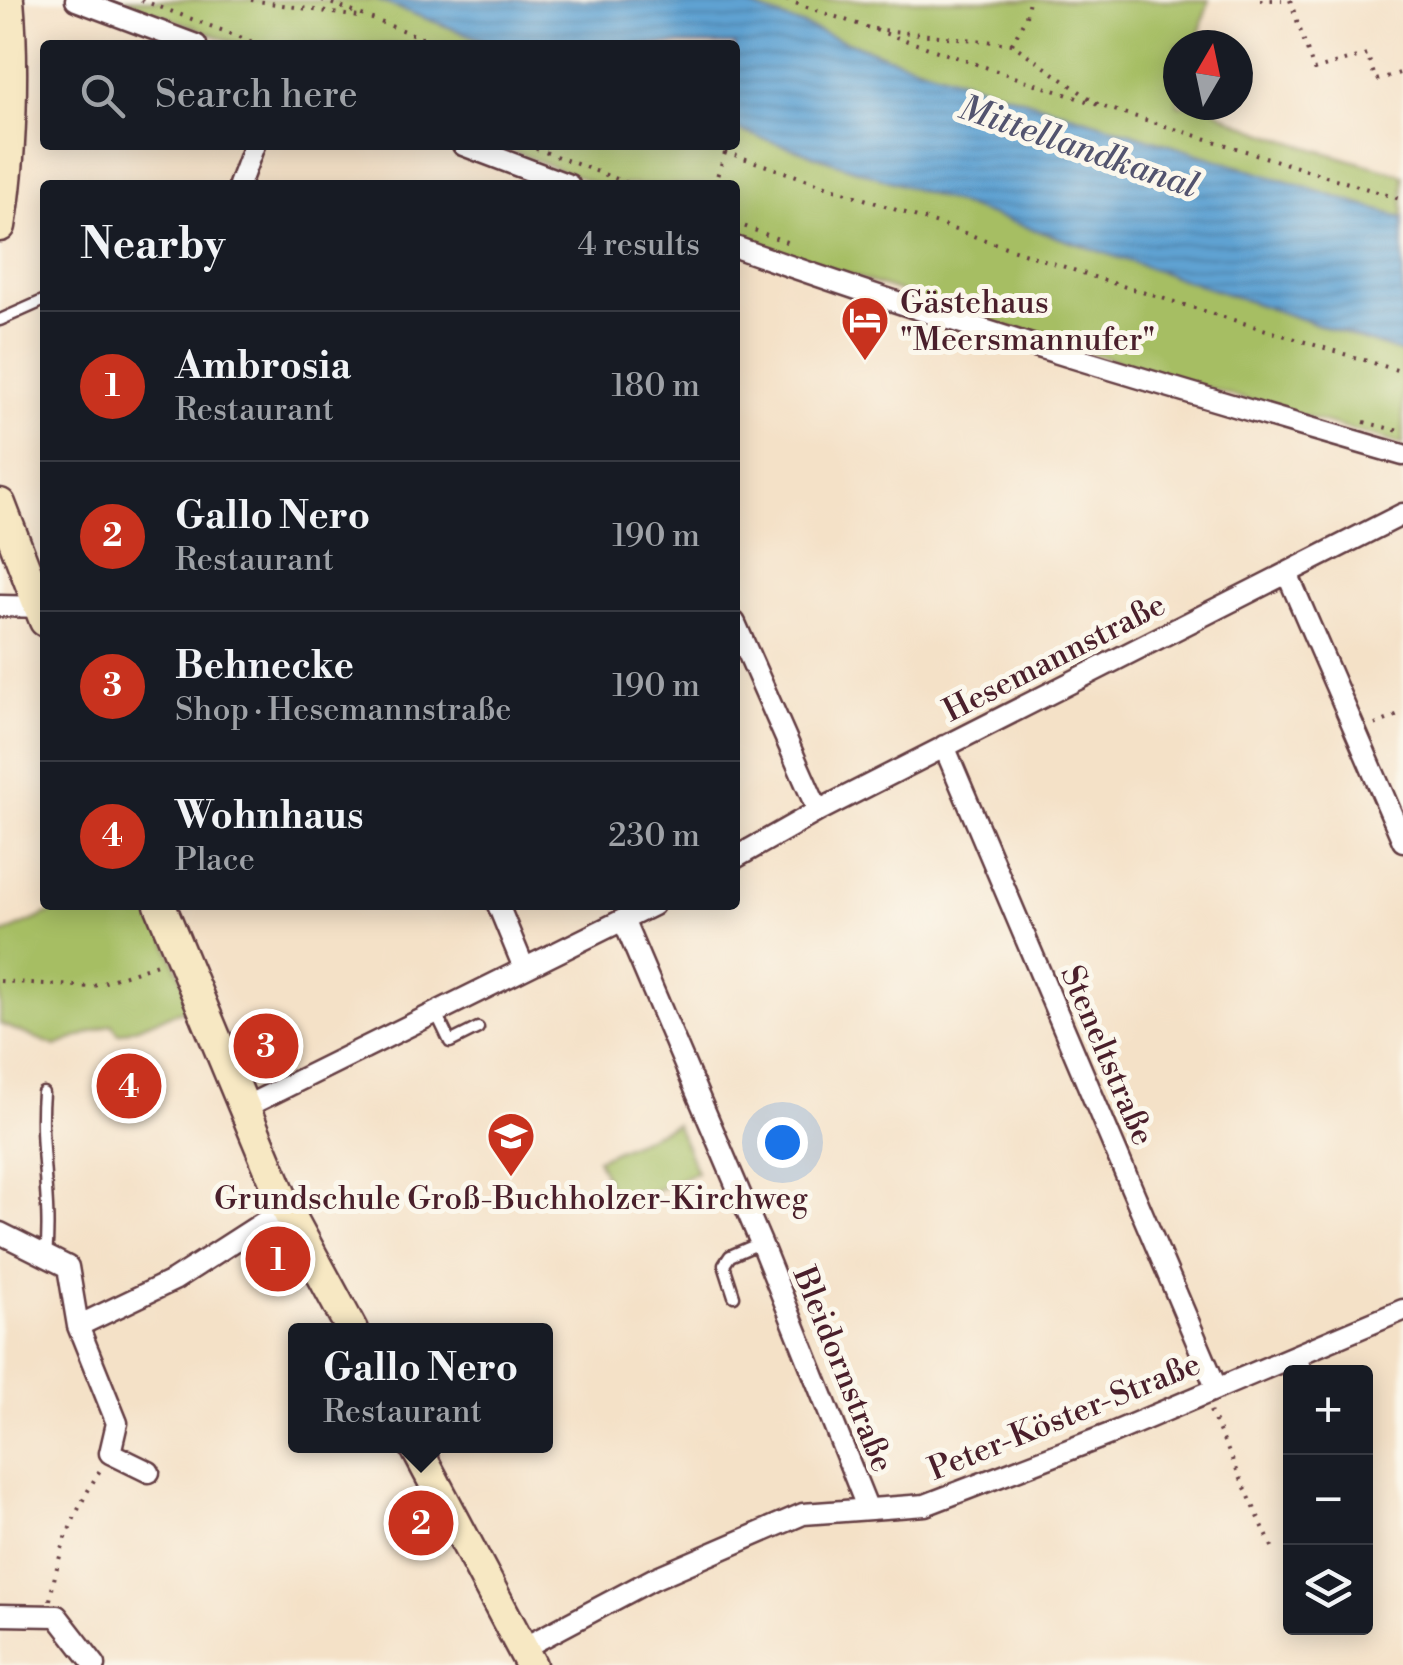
<!DOCTYPE html>
<html lang="en">
<head>
<meta charset="utf-8">
<style>
	body { margin:0; font-family:"Libre Bodoni",serif; background:#242831; color:#f1f3f6 }
	.controls { position:absolute; right:30px; bottom:30px; display:grid; overflow:hidden; border-radius:10px; box-shadow:0 5px 25px #0003 }
	.controls button { width:90px; height:90px; display:grid; place-items:center; padding:0; border:0; border-bottom:2px solid #363941; background:#171b24; color:#f1f3f6; font:50px sans-serif }
	.compass { position:absolute; left:1163px; top:30px; width:90px; height:90px; border-radius:50%; background:#171b24; box-shadow:0 5px 25px #0003; rotate:9deg }
	.you { position:absolute; left:782px; top:1142px; width:35px; height:35px; margin:-25px; border:8px solid #fff; border-radius:50%; background:#1a73e8; box-shadow:0 0 0 15px #1a73e833 }
	.badge { display:grid; place-items:center; width:65px; height:65px; border-radius:50%; background:#c8321e; color:#fff; font-size:32px; font-weight:700 }
	.pin { position:absolute; translate:-50% -50%; border:5px solid #fff; box-shadow:0 2px 10px #0006 }
	.popup { position:absolute; left:288px; top:1323px; width:265px; height:130px; box-sizing:border-box; display:grid; place-content:center; border-radius:10px; background:#171b24; filter:drop-shadow(0 2px 8px #0005); font-size:32px; white-space:nowrap; color:#9ea1a6 }
	.popup b { font-size:38px; color:#f1f3f6 }
	.popup::after { content:''; position:absolute; left:50%; top:100%; margin-left:-20px; border:20px solid transparent; border-top-color:#171b24 }
	.list { margin:0; padding:0; list-style:none }
	h2 { display:flex; justify-content:space-between; align-items:center; height:130px; margin:0; padding:0 40px; font-size:42px }
	h2 small { font-size:32px; font-weight:400; color:#9ea1a6 }
	.list li { display:grid; grid-template-columns:65px 1fr auto; gap:30px; align-items:center; box-sizing:border-box; height:150px; padding:0 40px; border-top:2px solid #363941 }
	.list b { display:block; font-size:38px; white-space:nowrap }
	.list p { margin:0; font-size:32px; white-space:nowrap; color:#9ea1a6 }
	.list em { font-size:32px; font-style:normal; color:#9ea1a6 }
	.icon { flex:none; width:55px; height:55px; fill:none; stroke:currentColor; stroke-width:2; stroke-linecap:round; stroke-linejoin:round }
	.map { position:relative; flex:none; width:1403px; height:1665px; overflow:hidden }
	.search { position:absolute; background:#171b24; box-shadow:0 5px 25px #0003; left:40px; top:40px; width:700px; height:110px; display:flex; align-items:center; gap:25px; box-sizing:border-box; padding:0 35px; border-radius:10px; color:#9ea1a6; font-size:38px }
	.panel { position:absolute; background:#171b24; box-shadow:0 5px 25px #0003; left:40px; top:180px; width:700px; height:730px; border-radius:10px }
	.map>svg:first-child { display:block }
	.green { fill:#a6be64; stroke:#786e48; stroke-width:2.5 }
	.water { fill:url(#water-rules); stroke:#54607e; stroke-width:2.5 }
	.lines { fill:none; stroke-linecap:round; stroke-linejoin:round }
	.lane-casing { stroke:#643c42; stroke-width:15 }
	.street-casing { stroke:#643c42; stroke-width:25 }
	.secondary-casing { stroke:#643c42; stroke-width:35 }
	.path { stroke:#643c42; stroke-width:4; stroke-dasharray:2.5 8; stroke-linecap:butt }
	.lane { stroke:#fff; stroke-width:10 }
	.street { stroke:#fff; stroke-width:20 }
	.secondary { stroke:#f7e8c3; stroke-width:30 }
	.labels { text-anchor:middle; stroke-width:10; stroke-linejoin:round; paint-order:stroke }
	.poi-label { font-size:32px; fill:#4a1f2b; stroke:#fbf7ec; text-anchor:start }
	.street-label { font-size:32px; fill:#4a1f2b; stroke:#fbf7ec }
	.water-label { font-size:35px; font-style:italic; fill:#52536e; stroke:#fbf7ec }
</style>
</head>
<body>
<div class="map">
<svg width="1403" height="1665" viewBox="0 0 1403 1665">
	<defs>
		<pattern id="water-rules" width="6" height="5" patternUnits="userSpaceOnUse" patternTransform="scale(2.5)"><rect width="6" height="5" fill="#5ea2d2"/><path d="M0 2.5h6" fill="none" stroke="#5083ab"/></pattern>
	</defs>
	<rect width="100%" height="100%" fill="#fbf7ec"/>
	<filter id="ink" filterUnits="userSpaceOnUse"><feTurbulence type="fractalNoise" baseFrequency=".01" numOctaves="2"/><feDisplacementMap in="SourceGraphic" scale="20" xChannelSelector="R" yChannelSelector="G"/><feConvolveMatrix kernelMatrix="1 2 1 2 8 2 1 2 1" color-interpolation-filters="sRGB"/></filter>
	<filter id="wash" filterUnits="userSpaceOnUse"><feTurbulence type="fractalNoise" baseFrequency=".0048" numOctaves="4" result="noise"/><feDisplacementMap in="SourceGraphic" scale="40" xChannelSelector="R" yChannelSelector="G"/><feGaussianBlur stdDeviation="2.25" result="paint"/><feColorMatrix in="noise" values="0 0 0 0 0 0 0 0 0 0 0 0 0 0 0 0 0 1.4 0 .05"/><feComposite in="paint" operator="in"/></filter>
	<g filter="url(#wash)">
		<rect width="100%" height="100%" fill="#f4e1c7"/>
		<path class="green" d="M 124,0 L 377,0 L 496,45 L 240,45 Z
			M 734,0 L 1209,0 L 1196,45 L 1178,45 L 1178,105 L 1211,105 C 1224,127 1370,165 1403,175 L 1403,218 L 888,57 Z
			M 735,129 L 1403,353 L 1403,445 C 1178,381 955,314 735,235 L 735,185 L 599,185 L 497,145 L 735,145 Z
			M 68,905 L 151,905 L 193,1006 L 119,1034 L 112,1024 L 56,1046 L 0,1024 L 0,935 Z
			M 676,1124 L 697,1172 L 619,1207 L 597,1159 Z"/>
		<path class="water" d="M 377,0 L 734,0 L 888,57 L 1403,218 L 1403,353 L 735,129 L 735,45 L 496,45 Z"/>
	</g>
	<g filter="url(#ink)">
		<g class="lines">
			<g class="lane-casing">
				<path id="lane" d="M 0,320 L 45,300
					M 436,1013 L 450,1042 L 478,1028
					M 43,1093 C 38,1148 52,1202 46,1256
					M 734,1296 L 724,1265 L 730,1256 L 760,1243
					M 1300,1354 L 1307,1372"/>
			</g>
			<g class="street-casing">
				<path id="street" d="M 76,0 L 196,45
					M 463,145 L 569,185
					M 239,185 L 254,145
					M 735,247 C 955,325 1178,390 1403,455
					M 1287,573 L 1403,841
					M 0,606 L 45,607
					M 735,623 L 818,811
					M 944,746 L 1216,1387
					M 735,858 L 818,811 L 1403,514
					M 498,905 L 524,968
					M 624,922 L 761,1243 L 867,1507
					M 243,1108 L 653,905
					M 0,1233 L 68,1267 L 78,1326 L 117,1423 L 110,1453 L 149,1472
					M 78,1326 L 174,1280 L 286,1208
					M 0,1615 L 57,1616 L 95,1665
					M 523,1648 L 655,1578 L 803,1514 L 925,1505 L 1110,1434 L 1403,1310"/>
			</g>
			<g class="secondary-casing">
				<path id="secondary" d="M 0,226 C 11,161 14,66 8,0
					M 0,504 L 45,621
					M 160,905 L 286,1208 L 352,1330
					M 415,1446 L 531,1665"/>
			</g>
			<path class="path" d="M 141,0 L 261,45
				M 251,0 L 365,18
				M 322,0 L 441,45
				M 786,0 L 1101,106 L 1403,200
				M 1260,0 L 1282,0
				M 1290,0 L 1314,70 L 1367,54 L 1376,80 L 1403,72
				M 874,29 L 1012,44 L 1099,105
				M 1012,44 L 1026,16 L 1029,0
				M 526,145 L 633,185
				M 705,145 L 1103,280 L 1403,372
				M 714,185 L 725,153
				M 735,223 L 792,244
				M 1364,422 L 1403,432
				M 1375,725 L 1403,713
				M 0,981 L 91,987 L 157,964
				M 1210,1411 L 1273,1549
				M 50,1600 C 60,1545 72,1517 100,1470"/>
			<use href="#lane" class="lane"/>
			<use href="#street" class="street"/>
			<use href="#secondary" class="secondary"/>
		</g>
	</g>
	<defs>
		<g id="hotel-pin" transform="scale(2.5)"><path d="M0 17L-7.5 6A9.5 9.5 0 1 1 7.5 6Z" fill="#c8321e" stroke="#fbf7ec"/><path d="M-6-4.5h1.5V1H6V5H4.5V3h-9V5H-6ZM-4 0a1.8 1.8 0 1 1 3.6 0ZM.5 0V-2.5h3Q6-2.5 6 0Z" fill="#fff"/></g>
		<g id="school-pin" transform="scale(2.5)"><path d="M0 17L-7.5 6A9.5 9.5 0 1 1 7.5 6Z" fill="#c8321e" stroke="#fbf7ec"/><path d="M0-5L7-2L0 1L-7-2ZM-4 1L0 2.5L4 1V4Q0 6-4 4Z" fill="#fff"/></g>
	</defs>
	<g fill-rule="evenodd">
		<use href="#hotel-pin" x="865" y="320"/>
		<use href="#school-pin" x="511" y="1136"/>
	</g>
	<g class="labels">
		<g class="poi-label">
			<text x="900" y="313">Gästehaus<tspan x="900" dy="37">"Meersmannufer"</tspan></text>
			<text x="511" y="1209" text-anchor="middle">Grundschule Groß-Buchholzer-Kirchweg</text>
		</g>
		<g class="street-label">
			<text transform="translate(1054 657) rotate(-27)" y="11">Hesemannstraße</text>
			<text transform="translate(1108 1055) rotate(67)" y="11">Steneltstraße</text>
			<text transform="translate(844 1369) rotate(68)" y="11">Bleidornstraße</text>
			<text transform="translate(1064 1416) rotate(-22)" y="11">Peter-Köster-Straße</text>
		</g>
		<g class="water-label">
			<text transform="translate(1079 146) rotate(19)" y="12">Mittellandkanal</text>
		</g>
	</g>
</svg>
<div class="controls">
<button>+</button>
<button>−</button>
<button><svg class="icon" aria-label="layers" viewBox="0 0 24 24"><path d="M12 4l9 5-9 5-9-5zM3 14l9 5 9-5"/></svg></button>
</div>
<svg class="compass" viewBox="-18 -18 36 36"><path d="M0-13l5 13h-10z" fill="#e53935"/><path d="M0 13l5-13h-10z" fill="#9ea1a6"/></svg>
<div class="you"></div>
<div class="pin badge" style="left:278px;top:1259px">1</div>
<div class="pin badge" style="left:421px;top:1523px">2</div>
<div class="popup"><b>Gallo Nero</b>Restaurant</div>
<div class="pin badge" style="left:266px;top:1046px">3</div>
<div class="pin badge" style="left:129px;top:1086px">4</div>
<div class="search"><svg class="icon" aria-label="search" viewBox="0 0 24 24"><circle cx="10" cy="10" r="6"/><path d="M15 15l6 6"/></svg>Search here</div>
<section class="panel">
<h2>Nearby<small>4 results</small></h2>
<ul class="list">
<li><span class="badge">1</span><div><b>Ambrosia</b><p>Restaurant</p></div><em>180 m</em></li>
<li><span class="badge">2</span><div><b>Gallo Nero</b><p>Restaurant</p></div><em>190 m</em></li>
<li><span class="badge">3</span><div><b>Behnecke</b><p>Shop · Hesemannstraße</p></div><em>190 m</em></li>
<li><span class="badge">4</span><div><b>Wohnhaus</b><p>Place</p></div><em>230 m</em></li>
</ul>
</section>
</div>
</body>
</html>
